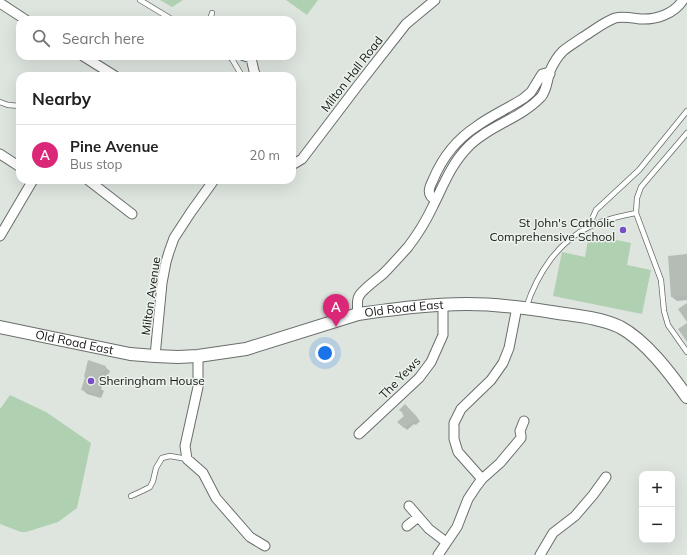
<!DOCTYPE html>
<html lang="en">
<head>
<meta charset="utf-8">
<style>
	body { margin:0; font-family:Mulish,sans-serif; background:#f6f6f6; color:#222 }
	.controls { position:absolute; right:12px; bottom:12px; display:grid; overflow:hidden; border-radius:8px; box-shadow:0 4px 16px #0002 }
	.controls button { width:36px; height:36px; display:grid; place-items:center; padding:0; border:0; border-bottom:1px solid #e0e0e0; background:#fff; color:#222; font:20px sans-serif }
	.you { position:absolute; left:325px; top:353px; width:14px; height:14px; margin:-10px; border:3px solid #fff; border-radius:50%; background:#1a73e8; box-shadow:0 0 0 6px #1a73e833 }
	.badge { display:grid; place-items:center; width:26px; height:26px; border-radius:50%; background:#db2777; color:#fff; font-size:13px; font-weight:700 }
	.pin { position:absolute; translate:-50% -33px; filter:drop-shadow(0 1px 2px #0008) }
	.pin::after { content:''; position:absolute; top:21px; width:14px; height:12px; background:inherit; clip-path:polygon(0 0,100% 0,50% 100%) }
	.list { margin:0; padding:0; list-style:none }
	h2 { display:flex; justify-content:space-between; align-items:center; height:52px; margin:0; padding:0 16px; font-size:17px }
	h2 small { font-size:13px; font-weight:400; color:#767676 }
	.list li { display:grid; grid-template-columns:26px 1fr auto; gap:12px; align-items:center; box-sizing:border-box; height:60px; padding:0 16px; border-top:1px solid #e0e0e0 }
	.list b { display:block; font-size:15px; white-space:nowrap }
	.list p { margin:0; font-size:13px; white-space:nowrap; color:#767676 }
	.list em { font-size:13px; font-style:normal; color:#767676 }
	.icon { flex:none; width:22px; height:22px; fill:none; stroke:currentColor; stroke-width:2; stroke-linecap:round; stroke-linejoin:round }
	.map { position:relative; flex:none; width:687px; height:555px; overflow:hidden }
	.search { position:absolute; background:#fff; box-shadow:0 4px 16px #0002; left:16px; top:16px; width:280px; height:44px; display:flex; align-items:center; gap:10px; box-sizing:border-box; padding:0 14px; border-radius:12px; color:#767676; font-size:15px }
	.panel { position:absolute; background:#fff; box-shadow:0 4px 16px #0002; left:16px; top:72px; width:280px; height:112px; border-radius:12px }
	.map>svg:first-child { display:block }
	.green { fill:#afd0b1 }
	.shadow { fill:#0003 }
	.building { fill:#b5bcb6 }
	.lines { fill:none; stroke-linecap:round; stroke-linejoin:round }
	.service-casing { stroke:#686e69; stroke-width:6 }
	.minor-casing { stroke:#686e69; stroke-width:11 }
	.secondary-casing { stroke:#686e69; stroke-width:14 }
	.service { stroke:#fff; stroke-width:4.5 }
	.minor { stroke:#fff; stroke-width:9 }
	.secondary { stroke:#fff; stroke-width:12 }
	.poi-dot { fill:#784dc6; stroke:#ecf2ec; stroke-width:1.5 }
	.labels { text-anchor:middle; stroke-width:3; stroke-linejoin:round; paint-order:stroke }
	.street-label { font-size:12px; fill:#171917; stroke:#ecf2ec }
	.poi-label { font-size:12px; fill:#171917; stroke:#ecf2ec; text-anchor:end }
</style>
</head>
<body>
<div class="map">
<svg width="687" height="555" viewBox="0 0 687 555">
	<rect width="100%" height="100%" fill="#dee5df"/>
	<path class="green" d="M 160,0 L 183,0 L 172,7 Z
		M 286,0 L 318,0 L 307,15 Z
		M 589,234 L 631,243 L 627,265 L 651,270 L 642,314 L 553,296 L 562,252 L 585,257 Z
		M 10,395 L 46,412 L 91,443 L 77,508 L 58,522 L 26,532 L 21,532 L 0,524 L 0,409 Z"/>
	<path class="shadow" d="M 687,255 L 687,300 L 677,301 L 672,297 Z
		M 105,367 L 110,371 L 108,376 L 106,376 L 101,389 L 104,391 L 101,398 L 87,394 L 82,389 Z
		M 405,405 L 420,421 L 416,425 L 414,424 L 407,430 L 399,422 L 405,416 Z"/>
	<path class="building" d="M 687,254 L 687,296 L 671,297 L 668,256 Z
		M 687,303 L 687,322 L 678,309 Z
		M 687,323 L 687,342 L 678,329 Z
		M 88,360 L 106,366 L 104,373 L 102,372 L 97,385 L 100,386 L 97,395 L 81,390 L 85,377 L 84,377 Z
		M 405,404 L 418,418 L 412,423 L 411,422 L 404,428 L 397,422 L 404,416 L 402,414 L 403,413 L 399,410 Z"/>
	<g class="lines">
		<g class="service-casing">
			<path id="service" d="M 140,0 L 173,20
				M 210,20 L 212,13
				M 228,56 L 232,59 L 242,76
				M 0,102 L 8,105 L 20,106
				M 687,133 L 641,187 L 637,198 L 636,213 L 661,280 L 664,311 L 668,325 L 687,352
				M 592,225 L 592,219 L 596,210 L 639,170 L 687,111
				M 526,308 C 537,274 558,241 591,226 C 605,219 621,216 636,213
				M 131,496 L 142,491 L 150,487 L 153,481 L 156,468 L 162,458 L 170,456 L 187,459"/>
		</g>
		<g class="minor-casing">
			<path id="minor" d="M 0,3 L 26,20
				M 83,56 L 115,76
				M 244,56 L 251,58 L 254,71 L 256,76
				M 0,154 L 20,167
				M 292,165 L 302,159 L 359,84 L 406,24 L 435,0
				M 88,180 L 132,214
				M 436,200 C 426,195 429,188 433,180 C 442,158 457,139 477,126 C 492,115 509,108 524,98 L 531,92 L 542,74 L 546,73 L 550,74
				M 0,236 L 33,180
				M 358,314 C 358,309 356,301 359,296 C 362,290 377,279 383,274 C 392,265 400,256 408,247 C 418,234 426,221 433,206 C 444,184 451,164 469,146 C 490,125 520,119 541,97 C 547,90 547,80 550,71 C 553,64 557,57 563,51 C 569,46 576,42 583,37 C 593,31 604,22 615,18 C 623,16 632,18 640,19 C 656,20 674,14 683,0
				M 155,356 L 162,283 L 166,262 L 169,252 L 174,238 L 191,212 L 214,180
				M 198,356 L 198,387 L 185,446 L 187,459 L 203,473 L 216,498 L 250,537 L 265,546
				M 359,434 L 419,378 L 431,362 L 443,335 L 443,305
				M 482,479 L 458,452 L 454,439 L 454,423 L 461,409 L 491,380 L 503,363 L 509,348 L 517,307
				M 409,506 L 429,529 L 446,542
				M 407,526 L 418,517
				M 438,555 L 457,527 L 468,499 L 476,487 L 482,479 L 500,463 L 521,438 L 521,436 L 520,431 L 524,421
				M 540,555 L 553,533 L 575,516 L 593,495 L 606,477"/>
		</g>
		<g class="secondary-casing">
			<g id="secondary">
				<path id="s1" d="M 0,327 L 130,354 L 155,356 L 178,357 L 198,356 L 246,349 L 358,314 C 394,309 431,304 467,304 C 498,304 528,308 558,313 C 579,316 601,318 620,327 C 646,341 670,373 687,397"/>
			</g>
		</g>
		<use href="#service" class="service"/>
		<use href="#minor" class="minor"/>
		<use href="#secondary" class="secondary"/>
	</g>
	<g class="poi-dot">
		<circle cx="623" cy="230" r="4"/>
		<circle cx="91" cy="381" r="4"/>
	</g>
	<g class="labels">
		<g class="street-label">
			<text transform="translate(352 74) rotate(-52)" y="4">Milton Hall Road</text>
			<text transform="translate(151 296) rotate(-82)" y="4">Milton Avenue</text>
			<text dy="4" stroke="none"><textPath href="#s1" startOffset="413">Old Road East</textPath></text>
			<text dy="4" stroke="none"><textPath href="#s1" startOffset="76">Old Road East</textPath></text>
			<text transform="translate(400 378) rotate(-46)" y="4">The Yews</text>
		</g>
		<g class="poi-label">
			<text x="615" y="227">St John's Catholic<tspan x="615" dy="14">Comprehensive School</tspan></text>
			<text x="99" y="385" text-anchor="start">Sheringham House</text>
		</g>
	</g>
</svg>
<div class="controls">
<button>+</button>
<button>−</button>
</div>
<div class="you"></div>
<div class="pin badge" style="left:336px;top:327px">A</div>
<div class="search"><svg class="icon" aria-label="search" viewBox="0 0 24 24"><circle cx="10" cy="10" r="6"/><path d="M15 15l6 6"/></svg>Search here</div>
<section class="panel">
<h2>Nearby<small></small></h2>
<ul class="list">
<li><span class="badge">A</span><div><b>Pine Avenue</b><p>Bus stop</p></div><em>20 m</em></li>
</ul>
</section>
</div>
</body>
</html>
